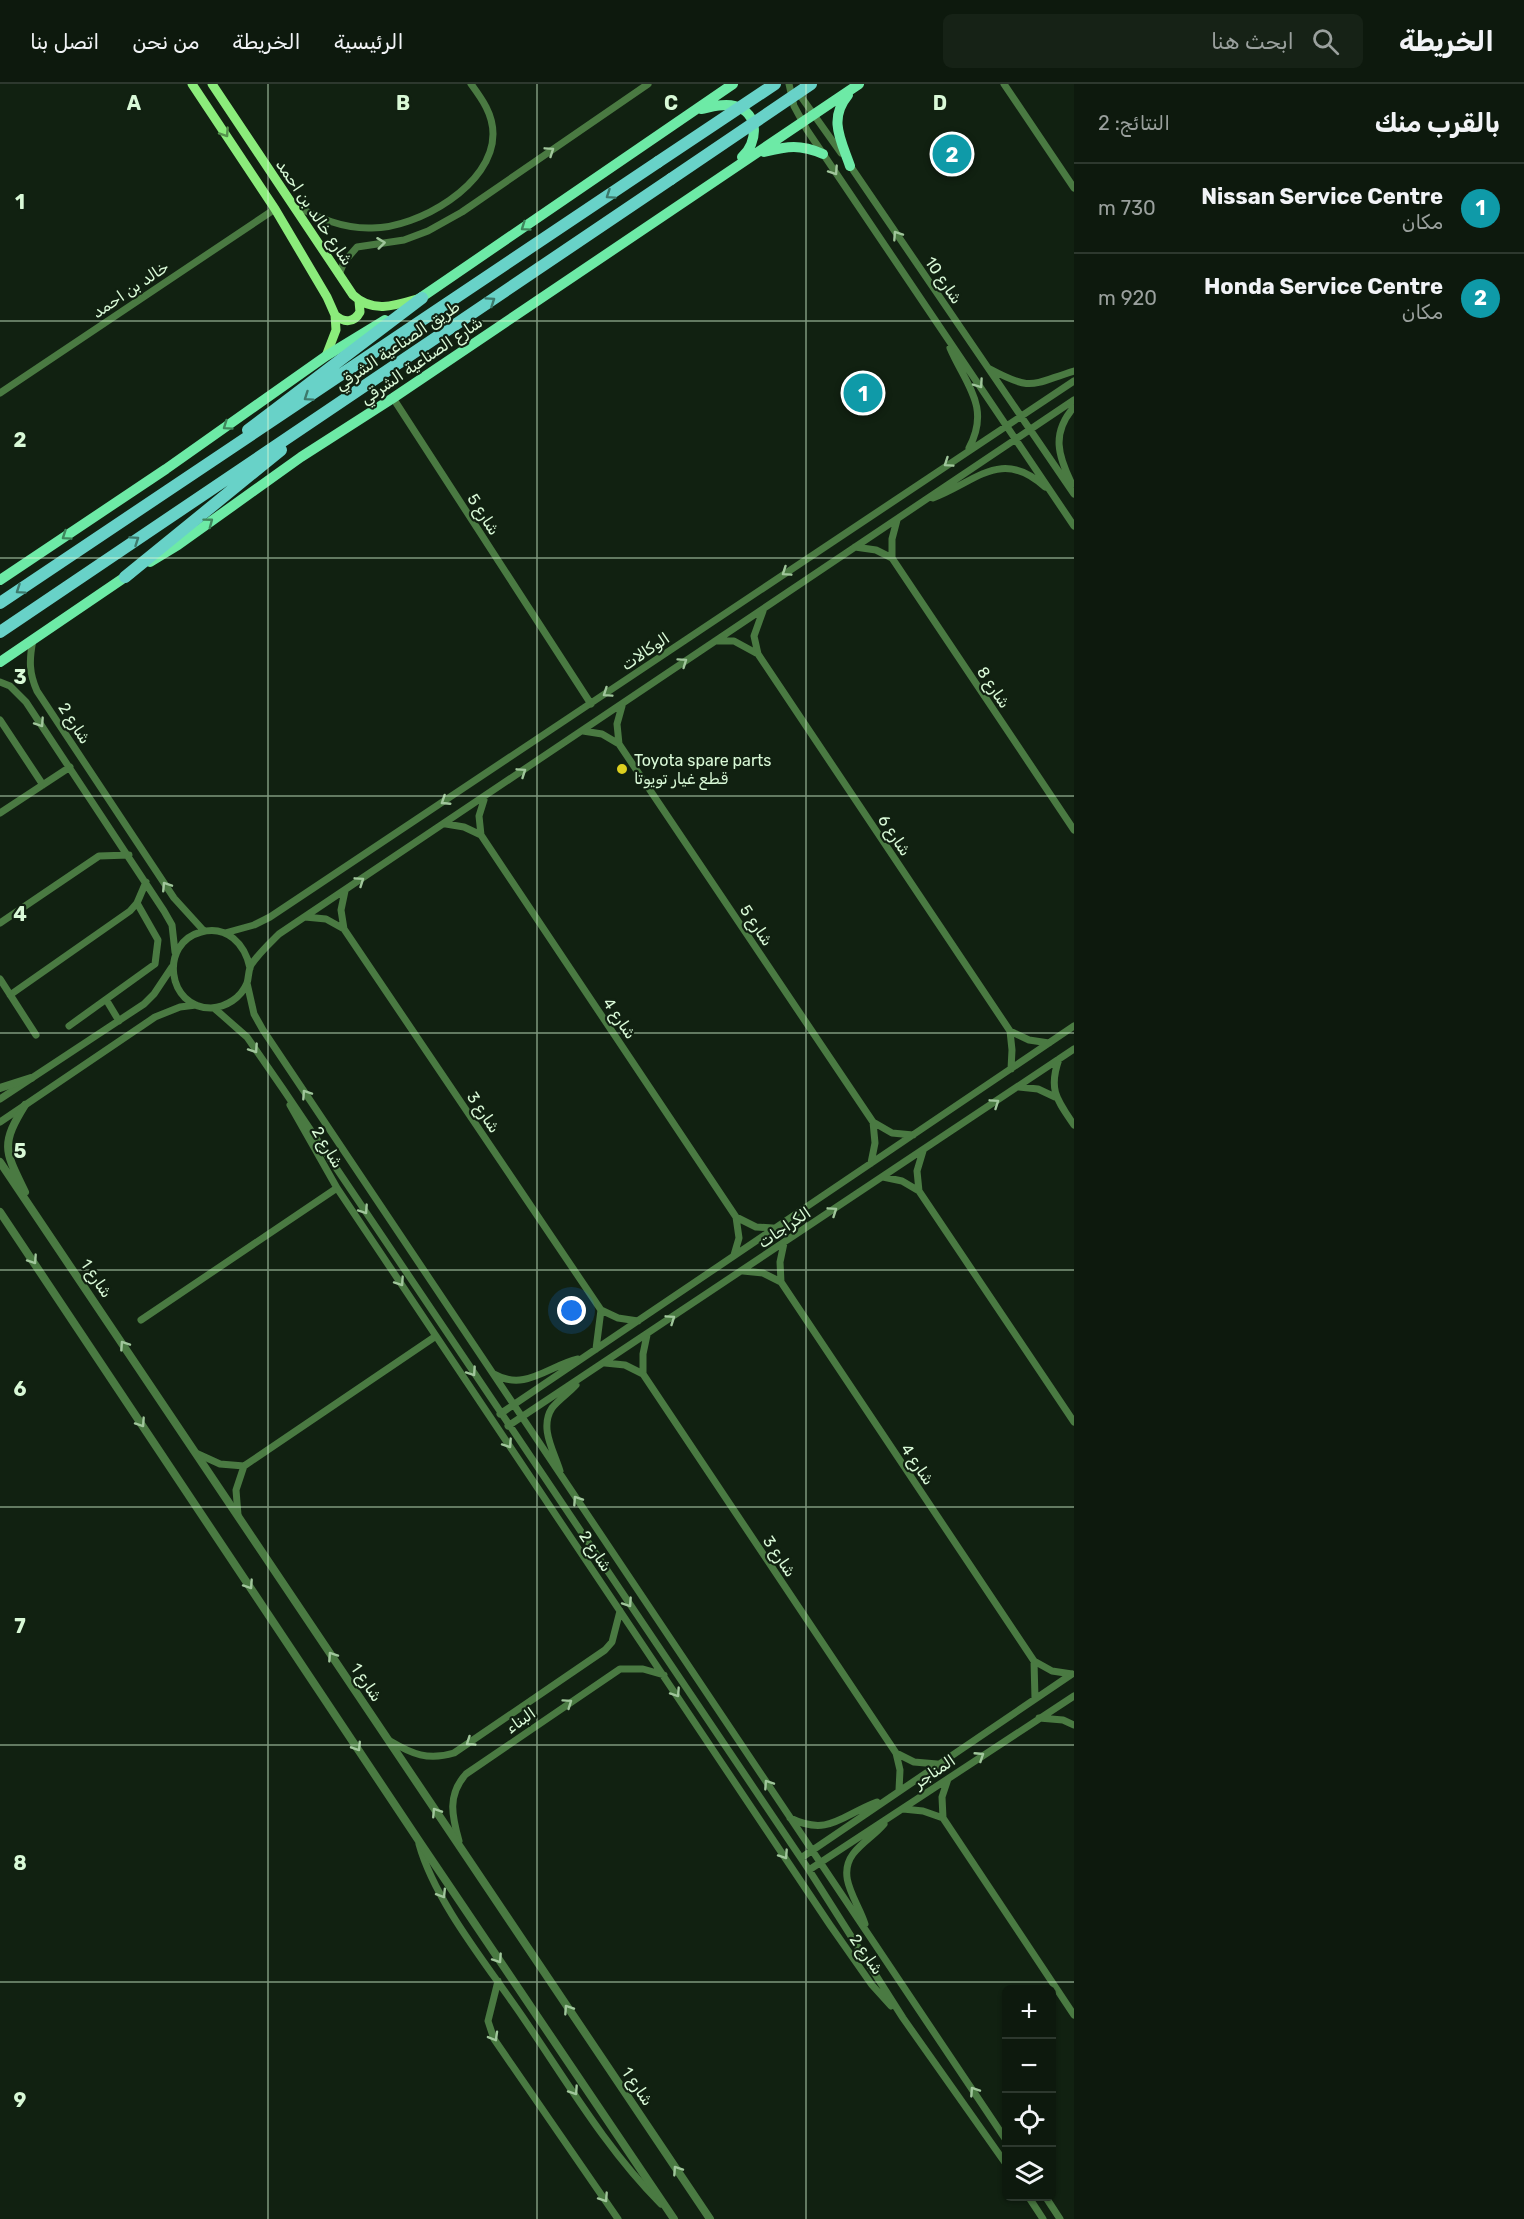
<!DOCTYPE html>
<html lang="ar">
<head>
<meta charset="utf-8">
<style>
	body { margin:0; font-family:Rubik,Cairo,sans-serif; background:#162216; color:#f1f3f6; direction:rtl }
	.controls { position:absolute; right:18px; bottom:18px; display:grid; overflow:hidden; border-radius:9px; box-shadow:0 2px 4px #0004 }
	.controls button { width:54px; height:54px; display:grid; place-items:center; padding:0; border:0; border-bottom:2px solid #2d382e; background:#0d190d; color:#f1f3f6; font:30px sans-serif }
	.you { position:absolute; left:572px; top:1227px; width:21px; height:21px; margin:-15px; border:4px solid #fff; border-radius:50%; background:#1a73e8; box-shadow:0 0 0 9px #1a73e833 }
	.badge { display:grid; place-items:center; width:39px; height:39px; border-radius:50%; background:#db2777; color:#fff; font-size:20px; font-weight:700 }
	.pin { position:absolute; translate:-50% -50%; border:3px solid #fff; box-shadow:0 2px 6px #0006 }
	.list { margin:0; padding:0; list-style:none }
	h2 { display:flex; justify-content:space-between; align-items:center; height:78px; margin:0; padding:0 24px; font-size:26px }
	h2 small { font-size:20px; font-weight:400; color:#9aa09d }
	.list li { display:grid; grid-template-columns:39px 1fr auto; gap:18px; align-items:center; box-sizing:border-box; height:90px; padding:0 24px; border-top:2px solid #2d382e }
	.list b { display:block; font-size:22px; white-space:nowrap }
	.list p { margin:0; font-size:20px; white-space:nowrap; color:#9aa09d }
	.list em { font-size:20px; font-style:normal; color:#9aa09d }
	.icon { flex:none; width:33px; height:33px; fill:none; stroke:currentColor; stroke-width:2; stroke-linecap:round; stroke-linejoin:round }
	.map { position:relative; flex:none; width:1074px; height:2135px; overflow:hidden; direction:ltr }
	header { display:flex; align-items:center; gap:36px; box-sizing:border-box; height:84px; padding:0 30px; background:#0d190d; border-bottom:2px solid #2d382e }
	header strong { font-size:28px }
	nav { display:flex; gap:33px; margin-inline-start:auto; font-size:21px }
	.search { width:420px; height:54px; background:#162216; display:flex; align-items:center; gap:15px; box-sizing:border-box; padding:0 21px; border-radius:9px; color:#9aa09d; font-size:22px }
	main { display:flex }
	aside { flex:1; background:#0d190d }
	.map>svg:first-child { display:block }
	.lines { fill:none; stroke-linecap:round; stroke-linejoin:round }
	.minor { stroke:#4a7a42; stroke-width:7 }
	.tertiary { stroke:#4a7a42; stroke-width:8 }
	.secondary { stroke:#8bec7b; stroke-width:9 }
	.primary { stroke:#6deaa6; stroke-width:10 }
	.trunk { stroke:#68d2c8; stroke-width:12 }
	.trunk-bridge { stroke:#68d2c8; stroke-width:12 }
	.oneway { stroke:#54914b }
	.oneway2 { stroke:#a0c69b }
	.oneway3 { stroke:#3c7a6c }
	.oneway4 { stroke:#3f865c }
	.grid { fill:none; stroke:#d9f9d7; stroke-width:1.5; stroke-opacity:0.55 }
	.poi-dot { fill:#ddd01f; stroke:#112111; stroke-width:2 }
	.labels { text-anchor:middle; stroke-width:4.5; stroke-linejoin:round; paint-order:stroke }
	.street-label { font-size:16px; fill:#d9f9d7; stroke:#112111 }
	.poi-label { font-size:16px; fill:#d9f9d7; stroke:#112111; text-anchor:start }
	.grid-label { font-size:20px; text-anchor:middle; font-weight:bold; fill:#d9f9d7; stroke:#112111; stroke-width:4.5; stroke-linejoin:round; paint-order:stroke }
</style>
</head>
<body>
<header>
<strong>الخريطة</strong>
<div class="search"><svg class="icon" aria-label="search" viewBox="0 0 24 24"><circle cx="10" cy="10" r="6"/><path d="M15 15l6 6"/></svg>ابحث هنا</div>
<nav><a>الرئيسية</a><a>الخريطة</a><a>من نحن</a><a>اتصل بنا</a></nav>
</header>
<main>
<aside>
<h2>بالقرب منك<small>النتائج: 2</small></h2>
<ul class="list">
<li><span class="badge" style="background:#0f9aa8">1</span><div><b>Nissan Service Centre</b><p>مكان</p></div><em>730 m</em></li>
<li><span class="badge" style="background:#0f9aa8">2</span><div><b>Honda Service Centre</b><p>مكان</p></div><em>920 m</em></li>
</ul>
</aside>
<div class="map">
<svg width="1074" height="2135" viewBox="0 0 1074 2135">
	<rect width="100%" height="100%" fill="#112111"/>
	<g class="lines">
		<path class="minor" d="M 789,0 L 794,22 L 807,46 L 1074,442
			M 1004,0 L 1074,104
			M 797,7 L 841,69
			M 849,80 L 1074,410
			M 294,121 C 319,134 343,145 372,144 C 418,144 493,101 493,50 C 493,30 482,15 471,0
			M 339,191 L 344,178 L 357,163 L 404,156 L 428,147 L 462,128 L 648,0
			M 950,264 C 966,301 991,323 969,364
			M 990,285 C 1033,308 1031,300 1074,287
			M 0,309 L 275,125
			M 393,314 L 591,620
			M 1072,400 C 1058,372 1051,349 1074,323
			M 933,414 C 976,398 1001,363 1045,403
			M 855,463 L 876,466 L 892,474 L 1074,746
			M 892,474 L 892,455 L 897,436
			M 763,527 L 754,552 L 758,570 L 1010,947 L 1012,966 L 1011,985
			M 33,556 C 29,576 29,589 37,607 L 174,814 L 204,847
			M 717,557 L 734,557 L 756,569
			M 0,598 L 10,602 L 26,618 L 164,827 L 172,841 L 175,868
			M 0,636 L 43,701
			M 583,647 L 602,650 L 619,660 L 873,1038 L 892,1049 L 913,1051
			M 619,660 L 617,640 L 622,622
			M 484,716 L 479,732 L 481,751 L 736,1133 L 739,1154 L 734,1171
			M 0,729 L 70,683
			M 446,740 L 464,743 L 481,751
			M 345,807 L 341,826 L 344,845 L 601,1226 L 618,1234 L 638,1237
			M 305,833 L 326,835 L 344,845
			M 0,839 L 99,772 L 129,771
			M 225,849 L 254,841 L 270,833 L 1074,297
			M 250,884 C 245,860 227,841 201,848 C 159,859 167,924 211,924 C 226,923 241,914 247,899 C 249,893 248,887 251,881 C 259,869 269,860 279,850 L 1074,316
			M 0,895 L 36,951
			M 247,899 L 254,930 L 263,946 L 1006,2056
			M 10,911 L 130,827 L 137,819 L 146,798
			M 107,917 L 119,937
			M 214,924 L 247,953 L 283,1005 L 809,1786 L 903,1934 L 1006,2080
			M 69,942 L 155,880 L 158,856 L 137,819
			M 1010,947 L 1029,956 L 1049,959
			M 1059,975 C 1048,1006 1057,1016 1074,1041
			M 1019,1003 L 1038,1005 L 1055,1013
			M 0,1015 L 144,920 L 154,910 L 172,883
			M 290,1021 L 337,1104 L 830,1841 L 872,1901 L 891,1922
			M 0,1038 L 155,933 L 180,923 L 196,921
			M 871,1079 L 875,1059 L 873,1038
			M 883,1093 L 902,1097 L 919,1107 L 1074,1338
			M 919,1107 L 917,1087 L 923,1067
			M 736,1133 L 756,1143 L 773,1144
			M 743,1187 L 763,1189 L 781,1198 L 1034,1577 L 1052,1587 L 1072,1590
			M 781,1198 L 780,1178 L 784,1159
			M 141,1236 L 337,1104
			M 596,1265 L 601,1226
			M 605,1279 L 625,1281 L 643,1290 L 896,1669 L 900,1686 L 899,1706
			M 494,1290 C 525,1308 548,1282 578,1275
			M 643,1290 L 643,1270 L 647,1251
			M 500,1330 L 1074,942
			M 508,1342 L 1074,965
			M 198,1370 L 220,1380 L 244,1382
			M 560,1387 C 554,1367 539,1344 552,1324 C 559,1315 569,1309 576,1301
			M 238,1431 L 236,1406 L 244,1382 L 436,1252
			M 1034,1577 L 1035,1615
			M 1039,1634 L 1063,1636 L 1074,1641
			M 390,1657 C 412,1670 428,1677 454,1669 L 605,1566 L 612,1558 L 620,1527
			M 896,1669 L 914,1678 L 937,1680
			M 948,1695 L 942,1713 L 943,1734 L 1074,1931
			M 903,1725 L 923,1727 L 943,1734
			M 790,1734 C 829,1753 842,1731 877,1718
			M 459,1757 C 452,1732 447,1711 466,1690 L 620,1585 L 643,1585 L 664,1591
			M 419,1760 C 435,1818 488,1882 522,1932 C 566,1996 606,2065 661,2120
			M 801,1774 L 1072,1590
			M 809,1786 L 1074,1612
			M 865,1840 C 858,1817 836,1793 853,1770 C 862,1758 875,1751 884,1740
			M 498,1897 L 488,1937 L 494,1955 L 618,2135
			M 1028,2112 L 1043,2135
			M 1045,2112 L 1060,2135"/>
		<path class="tertiary" d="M 0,1004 L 31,994
			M 0,1078 L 710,2135
			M 25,1108 C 5,1067 0,1061 25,1021
			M 0,1128 L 419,1757 L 674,2135"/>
		<path class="secondary" d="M 192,0 L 275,125 L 327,213 L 335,231 L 336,246 L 326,272
			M 212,0 L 353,211 C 372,229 394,222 417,215
			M 335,231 C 344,239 354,239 360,228 L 359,217"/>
		<path class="primary" d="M 848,11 C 828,35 841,56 850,82
			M 701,25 C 712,23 724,19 735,22 C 760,29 758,59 742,73
			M 764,68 C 788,62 800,60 823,70
			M 416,217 L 733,0
			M 150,478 L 178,461 L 301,373 L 393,314 L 859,0
			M 0,496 L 166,385 L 326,272 L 385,236
			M 0,578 L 131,489"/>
		<path class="trunk" d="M 248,346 L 422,214
			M 125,493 L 281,366
			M 0,519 L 658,78
			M 0,548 L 671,95"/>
		<path class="trunk-bridge" d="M 658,78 L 775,0
			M 671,95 L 811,0"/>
	</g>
	<defs><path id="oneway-chevron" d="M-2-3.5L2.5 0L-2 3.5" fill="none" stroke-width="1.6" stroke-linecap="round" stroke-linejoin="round" transform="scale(1.5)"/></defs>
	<use class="oneway" href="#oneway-chevron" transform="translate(225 49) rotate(56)"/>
	<g class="oneway2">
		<use href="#oneway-chevron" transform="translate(550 67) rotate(-34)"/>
		<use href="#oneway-chevron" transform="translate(834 87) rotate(56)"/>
		<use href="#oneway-chevron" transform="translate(897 151) rotate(-124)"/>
		<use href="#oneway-chevron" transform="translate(381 159) rotate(-7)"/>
		<use href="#oneway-chevron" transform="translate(979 300) rotate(55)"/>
		<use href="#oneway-chevron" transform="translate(948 379) rotate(146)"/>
		<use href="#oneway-chevron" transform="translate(786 488) rotate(146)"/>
		<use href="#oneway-chevron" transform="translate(683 578) rotate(-35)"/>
		<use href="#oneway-chevron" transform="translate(607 609) rotate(146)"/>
		<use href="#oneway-chevron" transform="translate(40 639) rotate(56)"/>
		<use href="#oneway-chevron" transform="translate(522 688) rotate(-34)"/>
		<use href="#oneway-chevron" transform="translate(445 717) rotate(147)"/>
		<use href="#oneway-chevron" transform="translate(360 797) rotate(-34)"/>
		<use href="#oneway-chevron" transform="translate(166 802) rotate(-123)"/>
		<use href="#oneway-chevron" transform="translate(254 965) rotate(56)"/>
		<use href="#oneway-chevron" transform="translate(306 1010) rotate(-124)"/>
		<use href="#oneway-chevron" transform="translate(995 1019) rotate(-34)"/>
		<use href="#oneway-chevron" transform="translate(364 1126) rotate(56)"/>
		<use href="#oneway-chevron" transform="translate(833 1127) rotate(-34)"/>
		<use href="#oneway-chevron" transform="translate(33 1176) rotate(56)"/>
		<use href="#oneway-chevron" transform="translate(400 1198) rotate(56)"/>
		<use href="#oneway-chevron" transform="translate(671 1235) rotate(-34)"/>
		<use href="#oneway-chevron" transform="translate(124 1261) rotate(-124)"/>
		<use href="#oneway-chevron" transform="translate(472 1288) rotate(56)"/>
		<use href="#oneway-chevron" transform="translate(141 1339) rotate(56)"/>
		<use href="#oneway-chevron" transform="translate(508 1360) rotate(56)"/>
		<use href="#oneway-chevron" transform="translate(577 1416) rotate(-124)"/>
		<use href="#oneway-chevron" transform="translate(249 1501) rotate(56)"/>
		<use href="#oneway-chevron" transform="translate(628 1519) rotate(56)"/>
		<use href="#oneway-chevron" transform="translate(332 1572) rotate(-124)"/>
		<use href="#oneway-chevron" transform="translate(676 1609) rotate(56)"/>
		<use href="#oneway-chevron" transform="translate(568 1619) rotate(-35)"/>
		<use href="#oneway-chevron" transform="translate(470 1658) rotate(146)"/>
		<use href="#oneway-chevron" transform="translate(357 1663) rotate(57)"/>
		<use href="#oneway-chevron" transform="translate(980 1672) rotate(-33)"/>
		<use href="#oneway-chevron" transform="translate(768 1700) rotate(-124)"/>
		<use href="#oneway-chevron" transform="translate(436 1728) rotate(-123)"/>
		<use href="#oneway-chevron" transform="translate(784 1771) rotate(56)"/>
		<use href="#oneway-chevron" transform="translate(442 1810) rotate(58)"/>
		<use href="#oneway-chevron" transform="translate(498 1875) rotate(56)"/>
		<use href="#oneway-chevron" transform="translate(568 1925) rotate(-124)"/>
		<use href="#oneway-chevron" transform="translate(494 1953) rotate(60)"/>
		<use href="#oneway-chevron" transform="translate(574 2007) rotate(56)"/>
		<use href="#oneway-chevron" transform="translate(974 2007) rotate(-124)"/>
		<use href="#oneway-chevron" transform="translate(677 2086) rotate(-124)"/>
		<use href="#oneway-chevron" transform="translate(604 2114) rotate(56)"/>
	</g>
	<g class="oneway3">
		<use href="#oneway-chevron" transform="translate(610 111) rotate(146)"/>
		<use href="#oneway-chevron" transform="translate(491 217) rotate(-34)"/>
		<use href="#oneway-chevron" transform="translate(308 313) rotate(146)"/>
		<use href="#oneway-chevron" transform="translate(135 456) rotate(-34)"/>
		<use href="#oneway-chevron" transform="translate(20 506) rotate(146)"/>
	</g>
	<g class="oneway4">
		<use href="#oneway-chevron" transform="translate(525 143) rotate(145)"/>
		<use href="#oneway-chevron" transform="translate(227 342) rotate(145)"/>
		<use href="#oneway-chevron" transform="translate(209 438) rotate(-37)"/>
		<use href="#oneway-chevron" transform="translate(66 452) rotate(146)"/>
	</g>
	<path class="grid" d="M 268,0 L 268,2135M 537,0 L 537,2135M 806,0 L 806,2135M 0,237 L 1074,237M 0,474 L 1074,474M 0,712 L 1074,712M 0,949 L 1074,949M 0,1186 L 1074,1186M 0,1423 L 1074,1423M 0,1661 L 1074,1661M 0,1898 L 1074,1898"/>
	<circle class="poi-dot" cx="622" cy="685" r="6"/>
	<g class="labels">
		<g class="street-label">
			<text transform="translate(315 128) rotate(56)" y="6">شارع خالد بن احمد</text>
			<text transform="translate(944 196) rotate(56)" y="6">شارع 10</text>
			<text transform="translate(130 205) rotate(-34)" y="6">خالد بن احمد</text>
			<text transform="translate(397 261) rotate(-34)" y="6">طريق الصناعية الشرقي</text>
			<text transform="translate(421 276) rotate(-34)" y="6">شارع الصناعية الشرقي</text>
			<text transform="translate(484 430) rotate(57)" y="6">شارع 5</text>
			<text transform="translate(645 567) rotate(-34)" y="6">الوكالات</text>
			<text transform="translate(994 603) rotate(56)" y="6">شارع 8</text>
			<text transform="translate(75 639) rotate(57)" y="6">شارع 2</text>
			<text transform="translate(895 751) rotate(56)" y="6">شارع 6</text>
			<text transform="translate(757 841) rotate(56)" y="6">شارع 5</text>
			<text transform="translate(620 934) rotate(56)" y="6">شارع 4</text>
			<text transform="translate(484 1028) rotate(56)" y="6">شارع 3</text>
			<text transform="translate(328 1063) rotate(59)" y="6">شارع 2</text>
			<text transform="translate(784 1143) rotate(-34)" y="6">الكراجات</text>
			<text transform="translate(97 1194) rotate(56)" y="6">شارع 1</text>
			<text transform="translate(918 1380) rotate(56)" y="6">شارع 4</text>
			<text transform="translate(596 1467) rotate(56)" y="6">شارع 2</text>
			<text transform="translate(780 1472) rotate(56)" y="6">شارع 3</text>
			<text transform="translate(367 1598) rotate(56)" y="6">شارع 1</text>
			<text transform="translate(520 1636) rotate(-35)" y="6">البناء</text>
			<text transform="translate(934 1687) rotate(-34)" y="6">المناجر</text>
			<text transform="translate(867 1870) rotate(55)" y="6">شارع 2</text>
			<text transform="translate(638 2002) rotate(56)" y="6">شارع 1</text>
		</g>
		<g class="poi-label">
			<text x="634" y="682">Toyota spare parts<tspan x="634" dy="18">قطع غيار تويوتا</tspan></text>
		</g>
	</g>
	<g class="grid-label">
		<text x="134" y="26">A</text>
		<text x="403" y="26">B</text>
		<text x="671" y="26">C</text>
		<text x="940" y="26">D</text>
		<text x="20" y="125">1</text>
		<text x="20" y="363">2</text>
		<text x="20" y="600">3</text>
		<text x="20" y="837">4</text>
		<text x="20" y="1074">5</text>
		<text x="20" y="1312">6</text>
		<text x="20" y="1549">7</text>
		<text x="20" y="1786">8</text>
		<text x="20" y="2023">9</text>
	</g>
</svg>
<div class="controls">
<button>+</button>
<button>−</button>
<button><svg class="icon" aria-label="locate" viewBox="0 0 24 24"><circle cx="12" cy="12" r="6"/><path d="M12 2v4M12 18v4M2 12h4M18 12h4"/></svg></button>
<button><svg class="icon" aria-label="layers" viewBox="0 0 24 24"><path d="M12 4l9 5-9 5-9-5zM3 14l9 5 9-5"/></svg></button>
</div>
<div class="you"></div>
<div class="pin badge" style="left:863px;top:309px;background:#0f9aa8">1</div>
<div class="pin badge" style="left:952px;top:70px;background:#0f9aa8">2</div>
</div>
</main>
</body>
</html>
